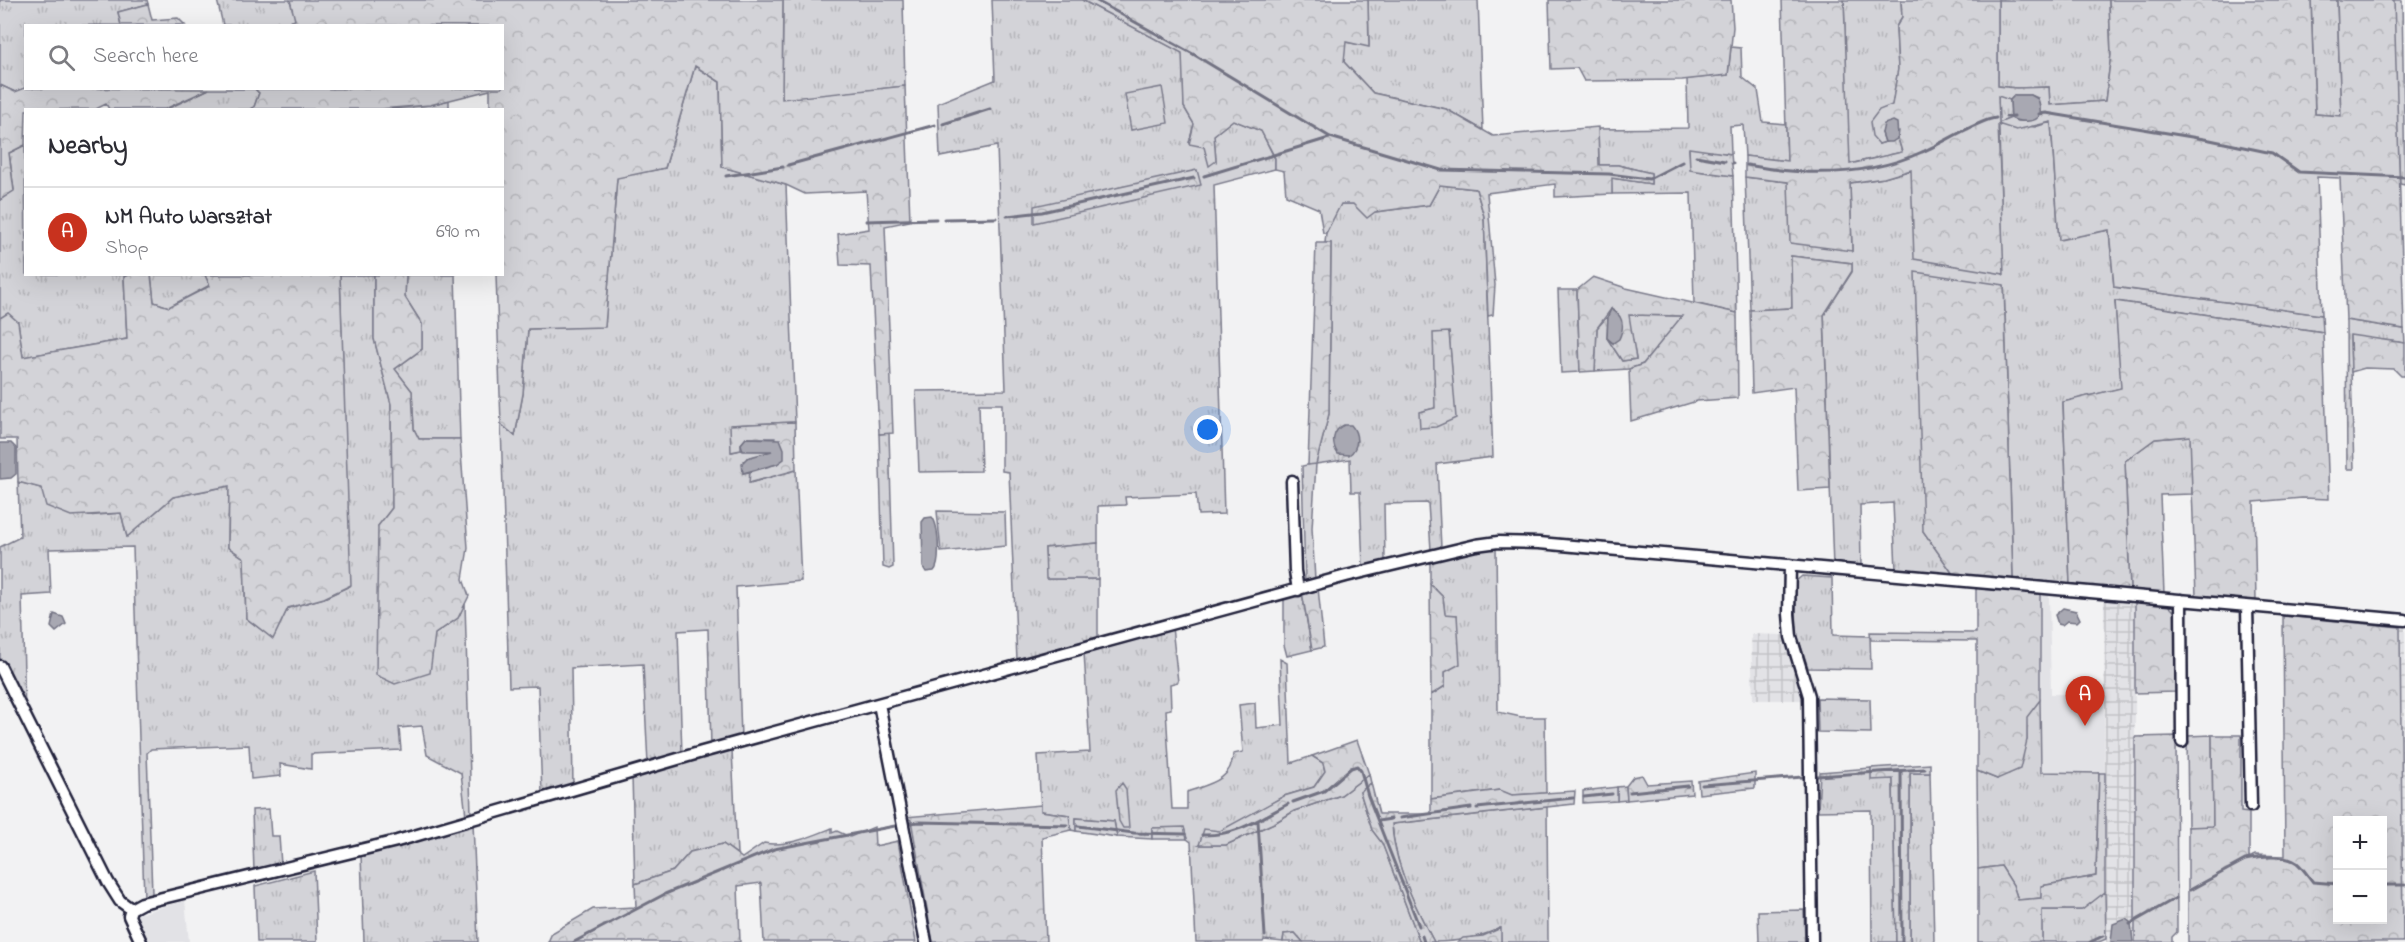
<!DOCTYPE html>
<html lang="en">
<head>
<meta charset="utf-8">
<style>
	body { margin:0; font-family:"Indie Flower",sans-serif; background:#f7f7f7; color:#2b2b33 }
	.controls { position:absolute; right:18px; bottom:18px; display:grid; overflow:hidden; border-radius:0px; box-shadow:0 6px 24px #0002 }
	.controls button { width:54px; height:54px; display:grid; place-items:center; padding:0; border:0; border-bottom:2px solid #e1e1e2; background:#fff; color:#2b2b33; font:30px sans-serif }
	.you { position:absolute; left:1208px; top:430px; width:21px; height:21px; margin:-15px; border:4px solid #fff; border-radius:50%; background:#1a73e8; box-shadow:0 0 0 9px #1a73e833 }
	.badge { display:grid; place-items:center; width:39px; height:39px; border-radius:50%; background:#c8321e; color:#fff; font-size:20px; font-weight:700 }
	.pin { position:absolute; translate:-50% -50px; filter:drop-shadow(0 2px 3px #0008) }
	.pin::after { content:''; position:absolute; top:32px; width:21px; height:18px; background:inherit; clip-path:polygon(0 0,100% 0,50% 100%) }
	.list { margin:0; padding:0; list-style:none }
	h2 { display:flex; justify-content:space-between; align-items:center; height:78px; margin:0; padding:0 24px; font-size:26px }
	h2 small { font-size:20px; font-weight:400; color:#7c7c81 }
	.list li { display:grid; grid-template-columns:39px 1fr auto; gap:18px; align-items:center; box-sizing:border-box; height:90px; padding:0 24px; border-top:2px solid #e1e1e2 }
	.list b { display:block; font-size:22px; white-space:nowrap }
	.list p { margin:0; font-size:20px; white-space:nowrap; color:#7c7c81 }
	.list em { font-size:20px; font-style:normal; color:#7c7c81 }
	.icon { flex:none; width:33px; height:33px; fill:none; stroke:currentColor; stroke-width:2; stroke-linecap:round; stroke-linejoin:round }
	.map { position:relative; flex:none; width:2405px; height:942px; overflow:hidden }
	.search { position:absolute; background:#fff; box-shadow:0 6px 24px #0002; left:24px; top:24px; width:480px; height:66px; display:flex; align-items:center; gap:15px; box-sizing:border-box; padding:0 21px; border-radius:0px; color:#7c7c81; font-size:22px }
	.panel { position:absolute; background:#fff; box-shadow:0 6px 24px #0002; left:24px; top:108px; width:480px; height:168px; border-radius:0px }
	.map>svg:first-child { display:block }
	.built { fill:#e2e2e6 }
	.industrial { fill:url(#industrial-grid) }
	.grass { fill:url(#grass-tufts); stroke:#7a7a8a; stroke-width:1.5; fill-rule:evenodd }
	.forest { fill:url(#forest-crowns); stroke:#7a7a8a; stroke-width:1.5; fill-rule:evenodd }
	.water { fill:#a8a8b2; stroke:#727282; stroke-width:1.5 }
	.lines { fill:none; stroke-linecap:round; stroke-linejoin:round }
	.stream { stroke:#727282; stroke-width:3 }
	.minor-casing { stroke:#22223b; stroke-width:15 }
	.minor { stroke:#fff; stroke-width:10 }
</style>
</head>
<body>
<div class="map">
<svg width="2405" height="942" viewBox="0 0 2405 942">
	<defs>
		<pattern id="industrial-grid" width="8" height="8" patternUnits="userSpaceOnUse" patternTransform="scale(1.5)"><rect width="8" height="8" fill="#e2e2e6"/><path d="M0 4h8M4 0v8" fill="none" stroke="#c2c2c6"/></pattern>
		<pattern id="grass-tufts" width="24" height="20" patternUnits="userSpaceOnUse" patternTransform="scale(1.5)"><rect width="24" height="20" fill="#d3d3d8"/><path d="M3 7l-1-3M5 7V3M7 7l1-3M15 17l-1-3M17 17v-4M19 17l1-3" fill="none" stroke="#b5b5ba"/></pattern>
		<pattern id="forest-crowns" width="20" height="18" patternUnits="userSpaceOnUse" patternTransform="scale(1.5)"><rect width="20" height="18" fill="#d3d3d8"/><path d="M2 6a3 3 0 1 1 6 0M12 15a3 3 0 1 1 6 0" fill="none" stroke="#b5b5ba"/></pattern>
	</defs>
	<rect width="100%" height="100%" fill="#f2f2f3"/>
	<filter id="ink" filterUnits="userSpaceOnUse"><feTurbulence type="fractalNoise" baseFrequency=".0167" numOctaves="2"/><feDisplacementMap in="SourceGraphic" scale="12" xChannelSelector="R" yChannelSelector="G"/><feConvolveMatrix kernelMatrix="1 2 1 2 8 2 1 2 1" color-interpolation-filters="sRGB"/></filter>
	<g filter="url(#ink)">
		<path class="built" d="M 2040,594 L 2049,595 L 2051,694 L 2104,694 L 2105,773 L 2041,773 Z
			M 185,900 L 189,942 L 144,942 L 134,923 L 136,915 Z"/>
		<path class="industrial" d="M 2104,600 L 2135,602 L 2135,942 L 2106,942 Z
			M 2400,627 L 2405,627 L 2405,942 L 2403,942 Z
			M 1751,634 L 1783,635 L 1804,700 L 1753,700 Z"/>
		<path class="grass" d="M 0,0 L 147,0 L 148,4 L 118,12 L 121,25 L 26,26 L 25,88 L 15,92 L 0,85 Z
			M 217,0 L 290,0 L 296,20 L 281,25 L 223,25 Z
			M 783,0 L 903,0 L 905,86 L 782,100 Z
			M 992,0 L 1082,0 L 1183,53 L 1184,107 L 1194,124 L 1189,143 L 1204,146 L 1216,161 L 1214,135 L 1233,120 L 1261,131 L 1275,159 L 1275,169 L 1214,185 L 1224,514 L 1198,515 L 1196,494 L 1125,497 L 1126,505 L 1098,506 L 1098,543 L 1045,548 L 1047,579 L 1098,579 L 1098,639 L 1017,661 L 1009,472 L 1002,471 L 1002,404 L 979,404 L 981,471 L 919,472 L 916,391 L 1006,390 L 997,146 L 940,157 L 938,103 L 995,80 Z
			M 1368,0 L 1478,0 L 1483,130 L 1446,109 L 1373,93 L 1344,62 L 1345,42 L 1369,46 Z
			M 1844,0 L 1901,0 L 1902,17 L 1896,27 L 1898,69 L 1892,106 L 1879,144 L 1898,138 L 1902,152 L 1849,164 Z
			M 1998,0 L 2109,0 L 2111,55 L 2105,101 L 2050,105 L 2049,87 L 2016,88 L 1998,86 Z
			M 2311,0 L 2337,0 L 2341,116 L 2315,114 Z
			M 2391,0 L 2402,0 L 2405,185 L 2400,184 Z
			M 1731,47 L 1741,48 L 1742,77 L 1758,90 L 1763,122 L 1786,124 L 1787,161 L 1745,156 L 1743,125 L 1730,126 L 1731,154 L 1689,149 L 1691,170 L 1733,176 L 1737,313 L 1694,303 L 1691,193 L 1612,194 L 1611,178 L 1651,184 L 1651,173 L 1618,165 L 1599,165 L 1598,129 L 1688,128 L 1687,79 L 1728,75 Z
			M 695,66 L 720,82 L 722,167 L 786,185 L 795,422 L 731,425 L 732,452 L 741,450 L 772,451 L 771,453 L 747,458 L 743,473 L 750,472 L 750,483 L 796,470 L 801,581 L 736,587 L 741,738 L 711,747 L 708,629 L 678,631 L 682,755 L 648,764 L 643,664 L 571,668 L 573,787 L 542,795 L 538,686 L 509,687 L 501,424 L 515,436 L 523,394 L 528,329 L 605,326 L 617,177 L 665,168 Z
			M 209,89 L 255,89 L 259,93 L 254,107 L 250,109 L 165,110 Z
			M 1998,95 L 2010,100 L 2011,118 L 1999,123 L 2035,127 L 2051,122 L 2059,239 L 2109,230 L 2114,287 L 2322,315 L 2323,332 L 2115,301 L 2122,388 L 2063,402 L 2070,584 L 2013,579 L 2004,285 L 1923,531 L 1953,574 L 1896,570 L 1893,503 L 1860,505 L 1861,567 L 1833,567 L 1824,315 L 1852,272 L 1852,263 L 1791,256 L 1792,308 L 1750,310 L 1745,177 L 1788,182 L 1852,251 L 1850,183 L 1884,178 L 1912,170 L 2003,274 Z
			M 449,100 L 449,109 L 380,110 L 430,105 Z
			M 25,145 L 26,274 L 132,275 L 124,277 L 127,339 L 23,357 L 18,322 L 0,318 L 0,200 L 14,190 L 9,153 Z
			M 1440,185 L 1476,189 L 1484,216 L 1493,457 L 1437,464 L 1441,548 L 1431,550 L 1428,503 L 1384,504 L 1385,561 L 1363,567 L 1360,492 L 1351,492 L 1350,459 L 1316,464 L 1312,528 L 1315,580 L 1305,582 L 1302,466 L 1316,463 L 1329,414 L 1331,243 L 1325,243 L 1326,233 L 1340,204 L 1353,204 L 1375,212 L 1429,205 ZM 1449,332 L 1455,418 L 1419,412 L 1435,408 Z
			M 151,275 L 205,275 L 210,285 L 169,307 L 154,302 Z
			M 340,275 L 374,275 L 374,339 L 391,404 L 392,508 L 378,526 L 435,634 L 458,618 L 465,603 L 471,814 L 466,816 L 461,773 L 427,755 L 422,726 L 399,728 L 401,750 L 311,754 L 311,769 L 280,764 L 281,776 L 251,779 L 249,745 L 151,749 L 147,753 L 152,893 L 154,896 L 144,898 L 133,547 L 49,549 L 51,594 L 22,596 L 25,714 L 0,659 L 0,547 L 20,537 L 18,482 L 41,488 L 87,516 L 121,513 L 127,537 L 173,497 L 229,486 L 228,547 L 244,558 L 246,618 L 273,638 L 288,608 L 324,598 L 350,586 Z
			M 406,275 L 455,275 L 460,439 L 419,439 L 414,429 L 412,391 L 395,369 L 422,349 L 422,324 L 405,297 Z
			M 1558,290 L 1577,290 L 1580,372 L 1561,373 Z
			M 1628,315 L 1683,316 L 1643,364 L 1629,369 L 1595,371 L 1597,328 L 1608,316 L 1607,338 L 1622,361 L 1636,359 Z
			M 2346,320 L 2404,329 L 2405,343 L 2350,336 L 2354,469 L 2347,469 Z
			M 889,433 L 893,567 L 889,569 L 883,567 L 879,434 Z
			M 2191,436 L 2192,494 L 2160,495 L 2164,594 L 2130,591 L 2125,461 L 2155,439 Z
			M 937,511 L 1005,512 L 1006,546 L 941,552 Z
			M 1496,546 L 1498,712 L 1521,717 L 1545,717 L 1546,793 L 1511,795 L 1499,790 L 1431,799 L 1431,695 L 1445,686 L 1445,672 L 1457,615 L 1445,615 L 1443,597 L 1430,584 L 1430,559 Z
			M 1802,576 L 1832,578 L 1833,635 L 1870,636 L 1871,669 L 1808,668 L 1797,634 L 1795,582 Z
			M 1302,592 L 1312,650 L 1287,656 L 1284,645 L 1284,597 Z
			M 1172,627 L 1178,682 L 1170,684 L 1171,709 L 1166,710 L 1172,809 L 1187,809 L 1187,792 C 1209,784 1232,781 1233,754 L 1243,752 L 1239,705 L 1255,703 L 1256,728 L 1283,725 L 1280,659 L 1287,663 L 1291,763 L 1312,756 L 1323,763 L 1325,772 L 1314,787 L 1284,796 L 1199,845 L 1226,845 L 1276,822 L 1294,811 L 1341,795 L 1369,774 L 1371,783 L 1360,792 L 1372,830 L 1382,843 L 1420,942 L 1303,942 L 1295,933 L 1284,934 L 1283,942 L 1264,940 L 1263,942 L 1196,942 L 1191,842 L 1187,839 L 1184,828 L 1152,828 L 1152,839 L 1117,837 L 1114,821 L 1076,818 L 1076,831 L 1071,830 L 1069,815 L 1041,811 L 1038,755 L 1090,752 L 1084,652 Z
			M 1817,698 L 1870,699 L 1871,733 L 1818,732 Z
			M 2040,700 L 2041,772 L 2099,773 L 2096,876 L 2042,886 L 2041,898 L 2018,900 L 2013,885 L 2001,866 L 1978,869 L 1977,771 L 1997,779 L 2027,740 L 2026,716 Z
			M 2212,735 L 2213,827 L 2188,827 L 2187,736 Z
			M 732,750 L 737,854 L 723,844 L 690,852 L 673,871 L 635,884 L 632,776 Z
			M 1871,768 L 1872,779 L 1893,778 L 1896,942 L 1872,942 L 1871,810 L 1818,811 L 1820,772 Z
			M 1910,773 L 1930,773 L 1934,942 L 1910,942 Z
			M 1626,786 L 1627,800 L 1617,801 L 1617,787 Z
			M 1547,807 L 1548,942 L 1501,942 L 1500,928 C 1479,938 1457,942 1434,942 C 1415,907 1394,864 1392,824 Z
			M 269,809 L 271,836 L 279,836 L 281,865 L 254,872 L 252,810 Z
			M 473,823 L 478,942 L 364,942 L 361,854 Z
			M 314,871 L 317,942 L 257,942 L 255,886 Z
			M 2105,892 L 2106,939 L 2099,942 L 2042,942 L 2041,910 L 2081,910 Z
			M 1804,910 L 1805,942 L 1759,942 L 1758,911 Z"/>
		<path class="forest" d="M 290,0 L 783,0 L 782,99 L 905,86 L 910,221 L 885,226 L 893,433 L 879,434 L 871,266 L 840,265 L 838,234 L 869,229 L 866,191 L 805,194 L 786,185 L 722,167 L 720,82 L 695,66 L 665,168 L 617,178 L 605,327 L 528,329 L 523,394 L 515,436 L 501,424 L 496,275 L 502,274 L 502,110 L 490,109 L 490,90 L 430,105 L 380,109 L 250,109 L 254,107 L 259,93 L 255,89 L 502,88 L 502,26 L 281,25 L 295,20 Z
			M 1082,0 L 1368,0 L 1369,47 L 1346,42 L 1344,62 L 1373,93 L 1446,109 L 1493,136 L 1598,127 L 1599,165 L 1618,165 L 1651,173 L 1651,184 L 1612,178 L 1612,194 L 1555,197 L 1555,184 L 1487,193 L 1495,285 L 1493,315 L 1488,316 L 1484,216 L 1476,189 L 1440,185 L 1429,205 L 1375,212 L 1367,218 L 1353,204 L 1341,204 L 1326,233 L 1323,233 L 1319,209 L 1286,195 L 1284,171 L 1275,169 L 1275,158 L 1261,131 L 1233,120 L 1214,135 L 1216,161 L 1209,166 L 1204,147 L 1189,144 L 1194,124 L 1184,107 L 1182,53 Z
			M 1549,0 L 1731,0 L 1733,27 L 1728,75 L 1682,80 L 1584,81 L 1577,68 L 1551,69 Z
			M 1782,0 L 1844,0 L 1850,164 L 1902,152 L 1898,138 L 1899,131 L 1882,133 L 1885,142 L 1879,144 L 1872,136 L 1870,122 L 1879,110 L 1892,105 L 1898,69 L 1896,27 L 1902,17 L 1901,0 L 1998,0 L 1998,86 L 2016,88 L 2049,87 L 2050,105 L 2105,101 L 2111,55 L 2109,0 L 2311,0 L 2315,114 L 2341,116 L 2337,0 L 2394,0 L 2404,329 L 2346,320 L 2340,178 L 2317,177 L 2322,315 L 2114,287 L 2109,230 L 2059,240 L 2051,122 L 2016,130 L 1998,124 L 2004,274 L 1914,259 L 1911,170 L 1884,178 L 1850,183 L 1852,251 L 1790,243 L 1788,182 L 1745,177 L 1745,156 L 1787,161 ZM 2015,95 L 2031,95 L 2038,98 L 2040,108 L 2033,120 L 2017,121 L 2011,118 L 1999,123 L 1998,96 L 2010,100 Z
			M 148,4 L 152,20 L 178,18 L 185,25 L 121,25 L 118,12 Z
			M 0,85 L 15,92 L 25,88 L 209,89 L 165,109 L 109,109 L 106,104 L 96,109 L 26,110 L 25,145 L 9,153 L 14,191 L 0,200 Z
			M 1162,87 L 1168,123 L 1131,130 L 1125,94 Z
			M 1689,148 L 1731,154 L 1733,176 L 1690,170 Z
			M 1197,170 L 1201,185 L 1034,223 L 1034,206 Z
			M 1316,243 L 1331,243 L 1329,414 L 1316,464 L 1308,465 Z
			M 1791,256 L 1852,263 L 1852,271 L 1824,315 L 1830,489 L 1798,491 L 1794,387 L 1752,393 L 1750,310 L 1792,308 Z
			M 1915,272 L 2004,285 L 2013,579 L 1953,574 L 1923,531 Z
			M 132,274 L 151,275 L 154,302 L 169,307 L 210,286 L 205,275 L 340,275 L 351,585 L 324,598 L 288,608 L 273,639 L 246,618 L 244,558 L 228,547 L 229,486 L 173,497 L 127,537 L 121,513 L 71,516 L 46,506 L 41,488 L 18,482 L 17,439 L 0,439 L 0,318 L 8,313 L 18,322 L 23,357 L 127,339 L 124,277 Z
			M 374,275 L 406,275 L 405,297 L 422,324 L 422,349 L 395,369 L 412,391 L 414,429 L 419,439 L 460,439 L 468,548 L 463,579 L 469,596 L 458,618 L 435,634 L 430,673 L 395,684 L 376,675 L 378,526 L 392,508 L 391,404 L 374,339 Z
			M 1593,277 L 1626,288 L 1737,313 L 1738,398 L 1697,401 L 1631,421 L 1629,369 L 1643,364 L 1682,316 L 1629,315 L 1636,359 L 1622,361 L 1607,338 L 1613,343 L 1611,309 L 1597,328 L 1595,371 L 1580,372 L 1577,290 Z
			M 2115,301 L 2323,332 L 2329,499 L 2302,498 L 2254,502 L 2256,602 L 2196,596 L 2190,436 L 2155,439 L 2125,461 L 2130,591 L 2070,584 L 2063,402 L 2121,388 Z
			M 1449,332 L 1456,418 L 1436,427 L 1420,428 L 1419,412 L 1435,408 L 1433,333 Z
			M 2350,335 L 2405,343 L 2405,376 L 2401,376 L 2394,369 L 2365,368 L 2351,372 Z
			M 795,422 L 796,470 L 749,483 L 750,472 L 777,464 L 775,438 L 746,438 L 741,444 L 741,450 L 731,452 L 730,425 Z
			M 1098,543 L 1098,579 L 1046,579 L 1045,548 Z
			M 1430,584 L 1443,597 L 1445,614 L 1457,615 L 1460,664 L 1445,672 L 1445,686 L 1431,695 Z
			M 1318,588 L 1324,647 L 1312,650 L 1302,592 Z
			M 1976,588 L 2040,594 L 2040,700 L 2027,717 L 2027,740 L 2020,769 L 1997,779 L 1977,771 L 1977,641 L 1871,640 L 1870,632 L 1976,633 Z
			M 2135,602 L 2168,605 L 2175,612 L 2176,692 L 2135,693 Z
			M 2283,616 L 2400,627 L 2403,942 L 2188,942 L 2188,827 L 2213,826 L 2212,735 L 2241,735 L 2241,812 L 2249,813 L 2249,858 L 2255,855 L 2285,856 ZM 2338,820 L 2382,820 L 2382,920 L 2338,920 Z
			M 2176,736 L 2177,932 L 2172,937 L 2172,942 L 2135,942 L 2135,737 Z
			M 1357,740 L 1369,774 L 1341,795 L 1294,811 L 1276,822 L 1226,845 L 1199,845 L 1204,829 L 1220,831 L 1284,796 L 1314,787 L 1325,771 L 1323,763 L 1312,756 Z
			M 1930,764 L 1930,773 L 1910,773 L 1910,942 L 1896,942 L 1893,779 L 1871,780 L 1871,768 Z
			M 1755,773 L 1755,788 L 1699,794 L 1698,781 Z
			M 2099,773 L 2105,773 L 2105,892 L 2082,910 L 2042,910 L 2042,942 L 1978,942 L 1978,869 L 2001,866 L 2013,885 L 2018,900 L 2041,898 L 2041,886 L 2096,876 Z
			M 1642,775 L 1647,784 L 1691,781 L 1692,794 L 1627,800 L 1626,786 L 1633,777 Z
			M 1122,783 L 1126,789 L 1129,828 L 1123,828 L 1119,821 L 1116,790 Z
			M 1371,783 L 1379,814 L 1431,814 L 1431,799 L 1500,790 L 1512,795 L 1575,791 L 1574,804 L 1392,824 C 1393,861 1416,909 1434,942 L 1420,942 L 1382,843 L 1372,830 L 1360,792 Z
			M 1617,787 L 1617,801 L 1583,803 L 1583,791 Z
			M 1041,805 L 1041,811 L 1069,815 L 1071,830 L 1042,837 L 1046,942 L 933,942 L 911,820 L 905,817 Z
			M 1076,818 L 1114,821 L 1117,837 L 1076,831 Z
			M 874,827 L 875,846 L 898,841 L 916,942 L 764,942 L 761,883 L 738,886 L 740,942 L 548,942 L 552,933 L 593,909 L 636,907 L 635,884 L 673,871 L 690,852 L 723,844 L 742,858 L 764,843 C 787,847 810,837 832,828 L 832,833 L 837,831 L 850,837 Z
			M 1184,827 L 1187,839 L 1152,839 L 1152,828 Z
			M 1501,928 L 1501,942 L 1458,942 L 1463,938 L 1483,936 Z
			M 1295,933 L 1303,942 L 1283,942 L 1284,934 Z"/>
		<path class="water" d="M 2015,95 L 2031,95 L 2038,99 C 2039,103 2041,110 2040,114 C 2037,124 2018,122 2011,118 L 2010,100 Z
			M 1893,121 L 1897,123 L 1898,138 L 1892,142 L 1885,142 L 1882,133 L 1884,124 Z
			M 1611,309 C 1624,316 1625,326 1619,339 L 1613,343 L 1607,338 L 1608,316 Z
			M 1344,425 L 1351,425 C 1359,434 1359,448 1349,455 L 1338,454 C 1331,444 1332,430 1344,425 Z
			M 746,438 L 780,439 L 784,449 L 784,459 L 777,464 L 743,473 L 742,463 L 747,458 L 772,451 L 743,451 L 741,444 Z
			M 0,443 L 11,443 L 16,448 L 16,474 L 11,478 L 0,479 Z
			M 932,517 C 939,525 941,564 934,571 L 926,572 L 923,567 L 922,522 L 925,518 Z
			M 2063,608 L 2076,611 L 2080,619 L 2077,622 L 2067,621 L 2062,625 L 2058,624 L 2055,615 Z
			M 54,614 L 63,617 L 66,624 L 56,632 L 51,627 Z
			M 2126,919 L 2131,923 L 2133,942 L 2111,942 L 2113,924 Z"/>
		<g class="lines">
			<path class="stream" d="M 1095,0 L 1193,54 L 1330,137 L 1441,170 L 1609,174 L 1649,179 L 1682,162
				M 2039,114 L 2046,113 L 2210,140 L 2272,153 L 2299,172 L 2405,177
				M 2006,117 L 2014,116
				M 943,124 L 990,109
				M 1696,156 L 1725,161
				M 1732,163 L 1733,163
				M 788,165 L 935,125
				M 1747,165 C 1805,176 1867,177 1922,152 C 1939,145 1981,119 1996,118
				M 726,176 L 783,167
				M 1204,176 L 1329,138
				M 1007,216 L 1042,212 L 1194,178
				M 944,219 L 996,218
				M 866,221 L 936,219
				M 1901,771 L 1902,942
				M 1817,776 L 1925,769
				M 1702,785 L 1803,777
				M 1630,792 L 1688,786
				M 1584,797 L 1612,794
				M 1293,802 L 1324,791 L 1351,768 L 1357,766 L 1361,771 L 1368,796 L 1419,926
				M 1477,808 L 1573,798
				M 1400,818 L 1471,808
				M 1258,821 L 1265,936
				M 1378,821 L 1391,819
				M 910,823 L 919,822 L 1067,825
				M 1078,826 L 1134,833 L 1185,834
				M 1202,835 C 1236,836 1260,819 1288,804
				M 2382,885 L 2405,885
				M 2190,890 L 2245,860 C 2259,857 2284,854 2297,863 C 2303,868 2308,876 2313,882 L 2338,884
				M 2130,924 L 2176,898
				M 1422,936 L 1424,942
				M 574,942 L 665,894 L 774,849 L 895,826
				M 2090,942 L 2103,936"/>
			<g class="minor-casing">
				<path id="minor" d="M 1292,481 L 1295,571 L 1298,590
					M 1790,565 L 1789,614 L 1791,637 L 1809,696 L 1812,942
					M 2181,600 L 2182,742
					M 2247,606 L 2251,806
					M 0,666 L 108,882 L 120,901 L 131,909
					M 879,704 L 926,942
					M 141,942 L 129,916 L 131,909 L 142,903 L 397,841 L 702,752 L 1346,576 L 1476,545 L 1498,542 L 1539,543 L 2405,620"/>
			</g>
			<use href="#minor" class="minor"/>
		</g>
	</g>
</svg>
<div class="controls">
<button>+</button>
<button>−</button>
</div>
<div class="you"></div>
<div class="pin badge" style="left:2085px;top:726px">A</div>
<div class="search"><svg class="icon" aria-label="search" viewBox="0 0 24 24"><circle cx="10" cy="10" r="6"/><path d="M15 15l6 6"/></svg>Search here</div>
<section class="panel">
<h2>Nearby<small></small></h2>
<ul class="list">
<li><span class="badge">A</span><div><b>NM Auto Warsztat</b><p>Shop</p></div><em>690 m</em></li>
</ul>
</section>
</div>
</body>
</html>
